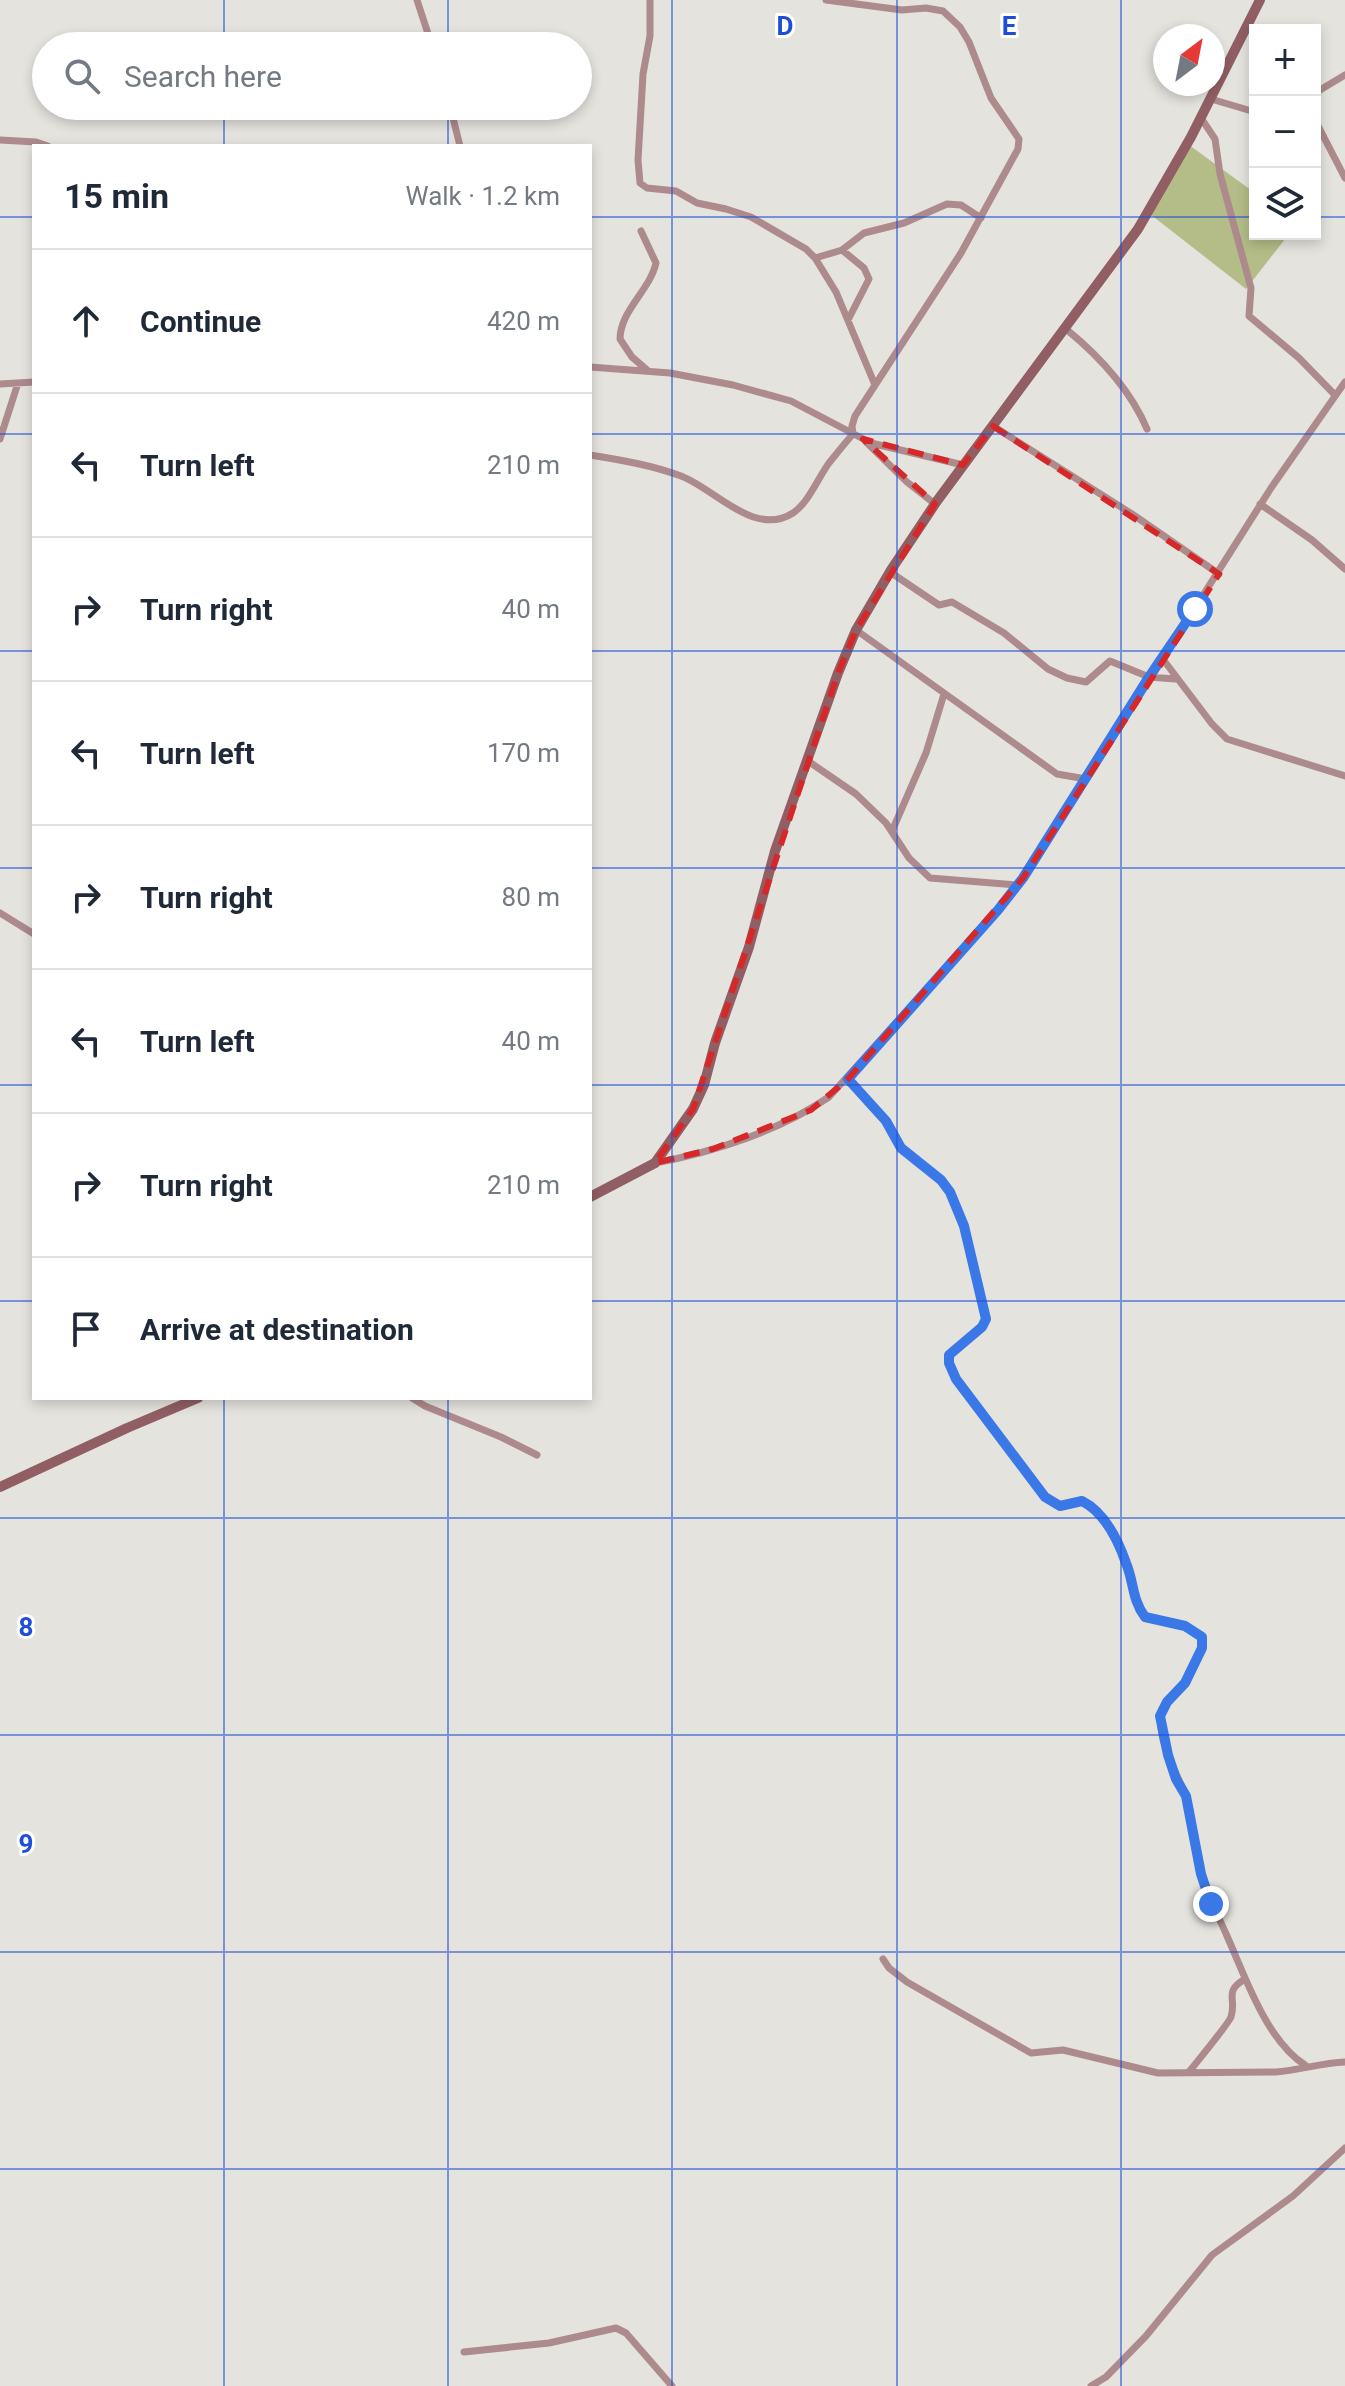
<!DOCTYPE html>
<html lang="en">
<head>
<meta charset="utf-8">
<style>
	body { margin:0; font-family:Roboto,sans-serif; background:#f6f6f7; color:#1f2937 }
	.controls { position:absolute; right:24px; top:24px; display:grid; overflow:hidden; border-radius:0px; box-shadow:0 4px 12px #0003 }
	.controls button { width:72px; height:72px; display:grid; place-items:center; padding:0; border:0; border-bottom:2px solid #e0e1e3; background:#fff; color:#1f2937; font:40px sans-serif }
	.compass { position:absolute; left:1153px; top:24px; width:72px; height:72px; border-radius:50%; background:#fff; box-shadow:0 4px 12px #0003; rotate:32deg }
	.stop { position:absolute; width:24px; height:24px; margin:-18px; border:6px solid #3b78e7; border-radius:50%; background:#fff }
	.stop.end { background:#3b78e7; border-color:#fff; box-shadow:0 2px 8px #0008 }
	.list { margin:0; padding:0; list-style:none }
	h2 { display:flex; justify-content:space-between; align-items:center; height:104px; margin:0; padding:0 32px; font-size:34px }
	h2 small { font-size:26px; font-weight:400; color:#747a83 }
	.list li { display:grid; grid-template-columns:52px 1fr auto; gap:24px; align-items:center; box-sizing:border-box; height:144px; padding:0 32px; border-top:2px solid #e0e1e3 }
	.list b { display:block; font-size:30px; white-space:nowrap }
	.list em { font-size:26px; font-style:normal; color:#747a83 }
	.icon { flex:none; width:44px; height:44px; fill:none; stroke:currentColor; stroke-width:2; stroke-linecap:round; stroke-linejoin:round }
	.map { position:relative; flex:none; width:1345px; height:2386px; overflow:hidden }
	.search { position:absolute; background:#fff; box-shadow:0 4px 12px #0003; left:32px; top:32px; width:560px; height:88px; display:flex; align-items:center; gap:20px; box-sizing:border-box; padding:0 28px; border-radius:44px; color:#747a83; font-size:30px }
	.panel { position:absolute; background:#fff; box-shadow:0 4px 12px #0003; left:32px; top:144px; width:560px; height:1256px; border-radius:0px }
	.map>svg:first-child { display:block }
	.green { fill:#b4bd88 }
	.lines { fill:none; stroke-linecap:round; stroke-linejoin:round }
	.street { stroke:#ad8a8c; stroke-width:7 }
	.secondary { stroke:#905e63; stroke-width:10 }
	.route { stroke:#3b78e7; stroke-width:10 }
	.marked { fill:none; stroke:#d62828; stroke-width:6; stroke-dasharray:16 10; stroke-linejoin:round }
	.grid { fill:none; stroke:#1d4ed8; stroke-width:2; stroke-opacity:0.55 }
	.grid-label { font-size:26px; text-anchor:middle; font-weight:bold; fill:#1d4ed8; stroke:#fff; stroke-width:6; stroke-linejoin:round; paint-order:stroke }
</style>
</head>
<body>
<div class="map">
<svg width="1345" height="2386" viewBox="0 0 1345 2386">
	<rect width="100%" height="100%" fill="#e5e3de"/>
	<path class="green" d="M 1185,142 L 1255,193 L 1255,234 L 1289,234 L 1246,289 L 1150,214 Z"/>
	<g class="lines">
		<path class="street" d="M 417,0 L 432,46
			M 650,0 L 650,36 L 643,74 L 638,160 L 640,183 L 647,188 L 676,191 L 697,203 L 726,209 L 751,217 L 806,249 L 815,258 L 836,292 L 875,385
			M 1315,93 L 1345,75
			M 1211,99 L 1255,112
			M 450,106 L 460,146
			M 1201,118 L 1215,139 L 1220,174 L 1251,288 L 1249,316 L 1299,358 L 1335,395
			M 1315,120 L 1345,178
			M 0,140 L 36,142 L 48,146
			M 641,231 L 656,263 C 650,290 620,311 620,339 L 632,357 L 647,370
			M 842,250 L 864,268 L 869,279 L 849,318
			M 815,258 L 842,250 L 864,233 L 904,223 L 947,204 L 961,205 L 981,218
			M 1066,329 C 1099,356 1130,389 1147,429
			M 590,367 L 670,373 L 733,385 L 791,401 L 871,443 L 963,465
			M 0,384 L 34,382
			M 993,426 L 1132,514 L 1219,574
			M 0,439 L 18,383
			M 866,442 L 907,482 L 935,504
			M 590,455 C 621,460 651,465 681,476 C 714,488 754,538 793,513 C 809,502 818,478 829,463 C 837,453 845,443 853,434 L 852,426 L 855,416 L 961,253 L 1018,149 L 1019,139 L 991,98 L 969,42 L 960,27 L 943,11 L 926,8 L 902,10 L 826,0
			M 1260,504 L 1312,540 L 1345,569
			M 890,572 L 939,605 L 952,602 L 1004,633 L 1048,669 L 1067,678 L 1086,682 L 1110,661 L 1149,677 L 1175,679
			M 856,630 L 1057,774 L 1086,779
			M 1162,658 L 1212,724 L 1227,739 L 1345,776
			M 808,761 L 856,794 L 886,823 L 909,858 L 930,878 L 1017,885
			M 892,831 L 926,753 L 944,694
			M 0,913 L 34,934
			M 848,1079 L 886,1121 L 901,1148 L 941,1180 L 950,1192 L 964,1226 L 986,1319 L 982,1327 L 949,1355 L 949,1363 L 956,1379 L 1045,1497 L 1060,1506 L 1082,1501 C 1104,1512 1118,1540 1126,1563 C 1134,1582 1132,1600 1145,1617 L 1185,1626 L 1202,1637 C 1204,1646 1189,1679 1182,1687 C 1175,1696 1162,1701 1161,1715 C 1158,1743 1176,1771 1186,1796 C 1195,1820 1193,1849 1201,1874 C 1207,1896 1218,1915 1227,1936 C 1245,1976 1266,2040 1305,2065
			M 655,1163 C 714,1152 779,1131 829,1097 L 998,910 L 1031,867 L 1271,488 L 1345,382
			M 412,1398 L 425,1406 L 501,1437 L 537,1455
			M 883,1959 L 889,1968 L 907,1982 L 1031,2053 L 1063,2050 L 1158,2073 L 1276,2072 C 1300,2070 1321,2063 1345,2062
			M 1189,2072 C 1196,2063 1229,2023 1231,2017 C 1237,1998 1223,1992 1245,1979
			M 464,2352 L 549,2343 L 616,2328 L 626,2333 L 672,2386
			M 1091,2386 L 1106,2377 L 1146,2336 L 1212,2255 L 1293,2196 L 1345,2148"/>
		<path class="secondary" d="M 590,1197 L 655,1163 L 693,1109 L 704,1085 L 715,1043 L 749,947 L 775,851 L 838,673 L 856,630 L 891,570 L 937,501 L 1138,229 L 1191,137 L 1260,0
			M 0,1487 L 127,1428 L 198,1398"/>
	</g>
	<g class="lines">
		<path class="route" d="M 1195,609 L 1149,677 L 1023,878 L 998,910 L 848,1079 L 886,1121 L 901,1148 L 941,1180 L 950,1192 L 964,1226 L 986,1319 L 982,1327 L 949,1355 L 949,1363 L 956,1379 L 1045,1497 L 1060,1506 L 1082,1501 C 1104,1512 1118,1540 1126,1563 C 1134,1582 1132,1600 1145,1617 L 1185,1626 L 1202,1637 L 1202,1648 L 1185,1683 L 1167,1702 L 1160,1716 L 1168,1755 L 1176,1779 L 1186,1796 L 1201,1874 L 1211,1904"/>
	</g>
	<path class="marked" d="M 993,426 L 1219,574 L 1023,878 L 848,1079 L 811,1110 L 713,1149 L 655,1163 L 693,1109 L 838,673 L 856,630 L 935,504 L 863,439 L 963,465 Z"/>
	<path class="grid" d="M 224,0 L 224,46M 448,0 L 448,46M 672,0 L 672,2386M 897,0 L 897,2386M 1121,0 L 1121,2386M 224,106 L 224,146M 448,106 L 448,146M 0,217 L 34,217M 590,217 L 1255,217M 1315,217 L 1345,217M 0,434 L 34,434M 590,434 L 1345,434M 0,651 L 34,651M 590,651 L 1345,651M 0,868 L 34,868M 590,868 L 1345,868M 0,1085 L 34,1085M 590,1085 L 1345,1085M 0,1301 L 34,1301M 590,1301 L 1345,1301M 224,1398 L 224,2386M 448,1398 L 448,2386M 0,1518 L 1345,1518M 0,1735 L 1345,1735M 0,1952 L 1345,1952M 0,2169 L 1345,2169"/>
	<g class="grid-label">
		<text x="785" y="35">D</text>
		<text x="1009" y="35">E</text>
		<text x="26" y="1636">8</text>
		<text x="26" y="1853">9</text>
	</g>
</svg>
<div class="controls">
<button>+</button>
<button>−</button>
<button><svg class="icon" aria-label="layers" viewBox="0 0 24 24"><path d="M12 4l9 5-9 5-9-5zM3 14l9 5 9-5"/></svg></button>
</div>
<svg class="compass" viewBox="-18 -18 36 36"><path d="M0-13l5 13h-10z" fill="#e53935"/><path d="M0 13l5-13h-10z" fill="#747a83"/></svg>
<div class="stop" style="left:1195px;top:609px"></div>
<div class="stop end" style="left:1211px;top:1904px"></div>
<div class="search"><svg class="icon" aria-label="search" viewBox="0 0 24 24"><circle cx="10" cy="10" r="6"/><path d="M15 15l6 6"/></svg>Search here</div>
<section class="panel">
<h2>15 min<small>Walk · 1.2 km</small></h2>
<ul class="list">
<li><svg class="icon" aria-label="ahead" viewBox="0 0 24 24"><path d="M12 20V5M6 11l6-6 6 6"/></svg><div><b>Continue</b></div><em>420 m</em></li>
<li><svg class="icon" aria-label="left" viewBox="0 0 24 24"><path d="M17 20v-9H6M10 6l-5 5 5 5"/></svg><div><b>Turn left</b></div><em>210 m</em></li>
<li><svg class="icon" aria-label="right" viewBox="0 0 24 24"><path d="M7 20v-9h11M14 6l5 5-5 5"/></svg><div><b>Turn right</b></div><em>40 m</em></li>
<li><svg class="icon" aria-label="left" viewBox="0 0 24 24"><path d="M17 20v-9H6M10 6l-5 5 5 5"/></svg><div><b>Turn left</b></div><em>170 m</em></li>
<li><svg class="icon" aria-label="right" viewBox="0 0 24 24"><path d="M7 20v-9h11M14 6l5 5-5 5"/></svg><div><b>Turn right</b></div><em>80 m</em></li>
<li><svg class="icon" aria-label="left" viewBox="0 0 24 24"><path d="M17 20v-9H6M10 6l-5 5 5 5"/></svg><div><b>Turn left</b></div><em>40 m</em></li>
<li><svg class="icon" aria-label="right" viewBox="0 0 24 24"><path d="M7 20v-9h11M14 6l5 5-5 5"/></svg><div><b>Turn right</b></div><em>210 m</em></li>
<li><svg class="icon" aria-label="arrive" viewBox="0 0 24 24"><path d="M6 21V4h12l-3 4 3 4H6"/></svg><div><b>Arrive at destination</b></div></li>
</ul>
</section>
</div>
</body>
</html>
